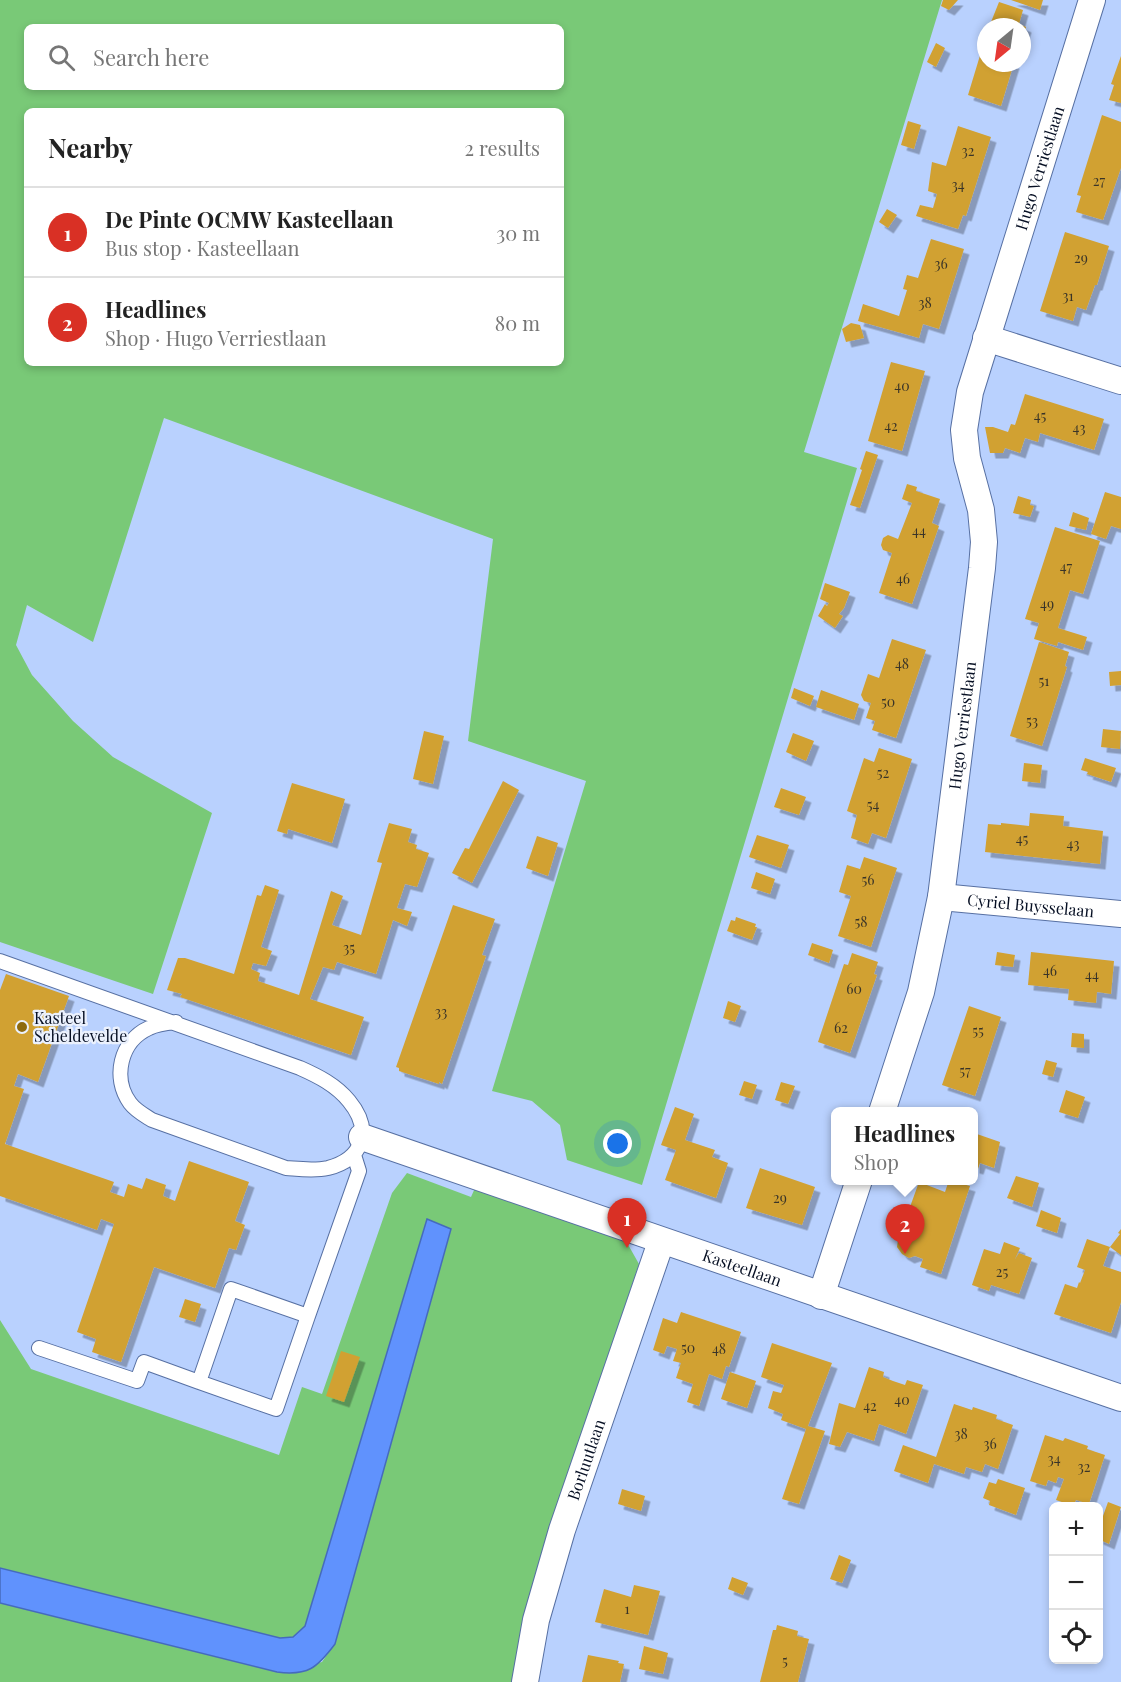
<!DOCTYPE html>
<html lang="en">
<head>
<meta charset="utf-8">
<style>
	body { margin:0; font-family:"Playfair Display",serif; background:#f2f2f2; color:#222 }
	.controls { position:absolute; right:18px; bottom:18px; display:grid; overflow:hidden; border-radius:9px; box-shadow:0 3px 9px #0003 }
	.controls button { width:54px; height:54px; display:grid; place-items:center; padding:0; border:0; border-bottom:2px solid #e0e0e0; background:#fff; color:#222; font:30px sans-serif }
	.compass { position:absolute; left:977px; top:18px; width:54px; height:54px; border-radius:50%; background:#fff; box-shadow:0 3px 9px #0003; rotate:209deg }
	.you { position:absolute; left:618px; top:1144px; width:21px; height:21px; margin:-15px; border:4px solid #fff; border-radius:50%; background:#1a73e8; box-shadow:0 0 0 9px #1a73e833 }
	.badge { display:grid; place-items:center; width:39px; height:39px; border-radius:50%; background:#d93025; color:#fff; font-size:20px; font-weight:700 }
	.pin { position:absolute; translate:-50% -50px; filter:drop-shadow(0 2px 3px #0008) }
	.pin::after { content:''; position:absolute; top:32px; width:21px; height:18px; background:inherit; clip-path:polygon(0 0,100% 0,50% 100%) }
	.popup { position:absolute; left:831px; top:1107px; width:147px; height:78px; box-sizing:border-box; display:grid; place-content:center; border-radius:9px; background:#fff; filter:drop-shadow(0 2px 4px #0005); font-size:20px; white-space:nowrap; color:#767676 }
	.popup b { font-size:22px; color:#222 }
	.popup::after { content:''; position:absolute; left:50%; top:100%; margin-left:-12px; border:12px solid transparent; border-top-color:#fff }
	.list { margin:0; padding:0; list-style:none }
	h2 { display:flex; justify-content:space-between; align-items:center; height:78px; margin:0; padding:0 24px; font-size:26px }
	h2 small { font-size:20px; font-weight:400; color:#767676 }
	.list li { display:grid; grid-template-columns:39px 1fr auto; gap:18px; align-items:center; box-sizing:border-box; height:90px; padding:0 24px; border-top:2px solid #e0e0e0 }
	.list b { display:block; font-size:22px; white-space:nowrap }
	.list p { margin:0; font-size:20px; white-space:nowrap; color:#767676 }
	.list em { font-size:20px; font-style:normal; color:#767676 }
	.icon { flex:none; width:33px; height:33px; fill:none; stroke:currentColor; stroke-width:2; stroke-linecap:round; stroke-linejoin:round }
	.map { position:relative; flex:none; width:1121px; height:1682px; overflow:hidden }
	.search { position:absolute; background:#fff; box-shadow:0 3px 9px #0003; left:24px; top:24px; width:540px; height:66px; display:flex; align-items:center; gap:15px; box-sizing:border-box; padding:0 21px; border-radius:9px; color:#767676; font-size:22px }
	.panel { position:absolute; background:#fff; box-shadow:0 3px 9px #0003; left:24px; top:108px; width:540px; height:258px; border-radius:9px }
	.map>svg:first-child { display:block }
	.green { fill:#79c977; fill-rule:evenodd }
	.water { fill:#6092fd; stroke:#456bbc; stroke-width:1.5 }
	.building { fill:#d1a133; filter:url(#shadow) }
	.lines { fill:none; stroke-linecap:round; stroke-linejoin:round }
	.service-casing { stroke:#5770a3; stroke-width:16 }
	.minor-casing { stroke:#5770a3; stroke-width:28 }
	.service { stroke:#fff; stroke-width:14 }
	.minor { stroke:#fff; stroke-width:26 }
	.poi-dot { fill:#8e6a0e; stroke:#ebf1fd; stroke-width:2 }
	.labels { text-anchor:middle; stroke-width:4.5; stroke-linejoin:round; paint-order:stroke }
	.number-label { font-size:14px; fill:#3a3428 }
	.street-label { font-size:16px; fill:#071024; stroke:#ebf1fd }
	.poi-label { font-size:16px; fill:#071024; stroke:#ebf1fd; text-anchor:start }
</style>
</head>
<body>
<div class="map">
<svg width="1121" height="1682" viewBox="0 0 1121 1682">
	<defs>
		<filter id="shadow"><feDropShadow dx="5.5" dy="5.5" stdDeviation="0" flood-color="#0004"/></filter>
	</defs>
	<rect width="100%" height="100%" fill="#b9d1fe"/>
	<path class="green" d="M 0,0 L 942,0 L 804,452 L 857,468 L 642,1185 L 567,1160 L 560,1125 L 532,1101 L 492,1091 L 586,781 L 468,741 L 493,539 L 164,418 L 93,642 L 27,605 L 16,645 L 32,675 L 73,721 L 113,757 L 212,813 L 153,994 L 0,942 ZM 27,27 L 561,27 L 561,87 L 27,87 ZM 27,111 L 561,111 L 561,363 L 27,363 Z
		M 407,1173 L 471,1197 L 475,1188 L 626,1241 L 639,1264 L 541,1556 L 521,1631 L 513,1682 L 0,1682 L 0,1603 L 277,1672 L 322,1662 L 335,1643 L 451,1229 L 427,1220 L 305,1626 L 293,1637 L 280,1638 L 0,1568 L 0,1320 L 31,1369 L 279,1455 L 302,1387 L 322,1394 L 392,1193 Z"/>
	<path class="water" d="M 427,1219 L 451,1229 L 335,1644 C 317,1668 308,1676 277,1672 L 0,1603 L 0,1568 L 280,1638 L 293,1637 L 305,1626 Z"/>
	<path class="building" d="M 943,0 L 958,0 L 949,10 L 941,6 Z
		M 1011,0 L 1043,0 L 1040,10 Z
		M 999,2 L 1023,10 L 1019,24 L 1026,27 L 1023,37 L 1022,27 L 989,27 Z
		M 985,39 L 986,63 L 1014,63 L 1001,106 L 968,95 Z
		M 936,43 L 945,48 L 936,67 L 927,62 Z
		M 1121,56 L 1121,103 L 1109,100 L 1114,85 L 1111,84 Z
		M 1102,115 L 1121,122 L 1121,168 L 1103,220 L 1076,212 L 1081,196 L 1077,195 Z
		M 908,121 L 921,125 L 914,149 L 901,145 Z
		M 958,126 L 991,137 L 966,216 L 963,215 L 958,229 L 916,216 L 920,205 L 933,208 L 937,194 L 928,191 L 932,162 L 946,166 Z
		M 887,209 L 897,215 L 888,228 L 879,222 Z
		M 1065,232 L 1109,246 L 1097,285 L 1095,285 L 1086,310 L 1077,307 L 1073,321 L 1040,311 Z
		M 931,239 L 964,249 L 939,329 L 923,324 L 919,338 L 858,321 L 863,304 L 899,316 L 907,290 L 903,289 L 907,275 L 918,278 Z
		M 851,323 L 860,325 L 864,338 L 846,342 L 842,329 Z
		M 891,362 L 925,371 L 902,451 L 868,441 Z
		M 1025,394 L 1104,419 L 1094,450 L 1040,433 L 1038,442 L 1025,438 L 1020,453 L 1005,448 L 1003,453 L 990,453 L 985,427 L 993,427 L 1008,432 L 1011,424 L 1015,425 Z
		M 866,451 L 878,455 L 860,508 L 850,505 L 862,470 L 860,469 Z
		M 907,484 L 917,487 L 916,491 L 940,499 L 932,523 L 939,526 L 912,604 L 879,593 L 892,553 L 883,550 L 881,545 L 883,538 L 888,535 L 898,539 L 912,503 L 902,499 Z
		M 1105,492 L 1121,497 L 1121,529 L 1111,526 L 1106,539 L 1091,534 Z
		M 1018,496 L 1031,500 L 1030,505 L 1034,506 L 1030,517 L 1013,513 Z
		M 1073,512 L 1089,518 L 1086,530 L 1069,526 Z
		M 1055,527 L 1100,541 L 1083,594 L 1070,590 L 1058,628 L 1087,637 L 1083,650 L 1058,642 L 1057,646 L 1034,639 L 1039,623 L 1025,619 Z
		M 825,583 L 850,592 L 844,608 L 839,614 L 843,616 L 835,628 L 818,616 L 825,604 L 827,606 L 829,603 L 820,599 Z
		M 892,639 L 926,650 L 896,738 L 872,730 L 875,721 L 866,718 L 871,703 L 864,701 L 861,695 L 868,674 L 879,678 Z
		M 1039,642 L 1069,652 L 1065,666 L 1067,667 L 1042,746 L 1010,736 Z
		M 1121,671 L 1121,685 L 1110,686 L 1109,672 Z
		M 794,688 L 814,696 L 810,706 L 791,698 Z
		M 821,690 L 859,704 L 854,720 L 816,707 Z
		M 1103,729 L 1121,731 L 1120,749 L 1101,747 Z
		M 424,731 L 444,736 L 433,784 L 413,779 Z
		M 793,733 L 814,741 L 806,761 L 786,752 Z
		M 879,748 L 912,759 L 886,838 L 872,833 L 868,844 L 851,838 L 857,815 L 847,811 L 864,758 L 874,762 Z
		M 1085,758 L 1116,768 L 1111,782 L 1087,774 L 1088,772 L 1081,770 Z
		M 1024,763 L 1042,765 L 1040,783 L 1022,781 Z
		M 503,781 L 519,790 L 472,883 L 452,873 L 465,848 L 469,849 Z
		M 292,783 L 345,799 L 332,843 L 288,829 L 287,834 L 277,831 Z
		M 781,788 L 806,797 L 799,815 L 774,807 Z
		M 1030,813 L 1064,816 L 1063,826 L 1103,831 L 1100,864 L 985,852 L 988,824 L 1001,825 L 1001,823 L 1029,826 Z
		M 389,823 L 412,829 L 408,842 L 417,845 L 416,849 L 429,853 L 417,887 L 405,884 L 397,908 L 412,912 L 407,926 L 393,920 L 376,974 L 337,962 L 334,970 L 323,967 L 310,999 L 364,1017 L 351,1055 L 180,997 L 182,994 L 167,990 L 178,958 L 185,958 L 234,974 L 257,895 L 261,896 L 265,885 L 279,890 L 261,947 L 272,951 L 266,966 L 253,963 L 251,969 L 260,973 L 258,981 L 299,995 L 331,891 L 343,896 L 332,925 L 361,935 L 382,863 L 377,862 Z
		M 757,835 L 789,845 L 781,868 L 749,857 Z
		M 537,836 L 558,843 L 548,876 L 526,868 Z
		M 864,857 L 897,868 L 871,947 L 838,936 L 851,896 L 839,892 L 847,865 L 860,869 Z
		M 756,872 L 775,879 L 770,894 L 751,888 Z
		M 453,905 L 495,919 L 482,955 L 486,956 L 442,1084 L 439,1082 L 439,1084 L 399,1071 L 399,1068 L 396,1067 Z
		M 736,917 L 756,924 L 755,927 L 757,927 L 752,940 L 727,931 L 731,920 L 735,921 Z
		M 812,943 L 833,950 L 829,963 L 808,955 Z
		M 997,952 L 1015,955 L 1013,967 L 995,965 Z
		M 1031,952 L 1114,961 L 1111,994 L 1097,992 L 1096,1003 L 1068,1000 L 1069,989 L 1028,985 Z
		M 852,953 L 878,962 L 874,974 L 877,975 L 850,1053 L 818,1042 L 844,964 L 848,965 Z
		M 6,974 L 69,996 L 38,1082 L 18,1074 L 14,1086 L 24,1089 L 5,1144 L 114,1182 L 110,1192 L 124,1197 L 128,1184 L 142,1189 L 146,1178 L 166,1185 L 163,1196 L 175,1201 L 189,1161 L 249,1182 L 235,1221 L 245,1225 L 236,1250 L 229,1248 L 215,1288 L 154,1267 L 121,1362 L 92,1352 L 96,1339 L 77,1332 L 114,1224 L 101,1219 L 97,1230 L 0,1196 L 0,990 Z
		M 728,1001 L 741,1006 L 735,1022 L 723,1018 Z
		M 969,1006 L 1001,1017 L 975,1096 L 942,1085 Z
		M 1072,1033 L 1084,1034 L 1084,1048 L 1071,1047 Z
		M 1046,1060 L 1057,1063 L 1053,1077 L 1042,1074 Z
		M 744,1081 L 757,1085 L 752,1099 L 739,1095 Z
		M 781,1082 L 795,1086 L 788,1104 L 775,1100 Z
		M 1066,1090 L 1085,1097 L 1078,1118 L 1059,1112 Z
		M 675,1107 L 694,1114 L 685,1140 L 715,1150 L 712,1157 L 728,1163 L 716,1198 L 665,1180 L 676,1150 L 661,1145 Z
		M 974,1133 L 1000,1142 L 994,1168 L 980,1163 L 978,1169 L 974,1168 Z
		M 760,1168 L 815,1187 L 802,1225 L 746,1208 Z
		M 1016,1176 L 1039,1183 L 1032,1207 L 1007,1198 Z
		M 949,1180 L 970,1186 L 941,1274 L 920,1267 L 923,1259 L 915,1256 L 909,1258 L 902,1254 L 897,1247 L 898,1240 L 919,1182 L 945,1192 Z
		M 1041,1210 L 1061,1218 L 1057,1233 L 1036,1226 Z
		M 1121,1229 L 1121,1255 L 1110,1247 L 1120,1234 L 1118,1233 Z
		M 1087,1239 L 1110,1247 L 1103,1266 L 1121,1272 L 1121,1302 L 1111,1333 L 1054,1314 L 1065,1284 L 1077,1288 L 1079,1282 L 1080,1283 L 1085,1270 L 1077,1267 Z
		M 1004,1242 L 1020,1248 L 1015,1259 L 1019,1253 L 1032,1258 L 1019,1294 L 991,1285 L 989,1291 L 972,1285 L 984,1249 L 1000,1254 Z
		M 185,1299 L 201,1304 L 195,1322 L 179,1317 Z
		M 681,1312 L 741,1332 L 729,1367 L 726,1366 L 722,1379 L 709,1374 L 699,1406 L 687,1402 L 693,1384 L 676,1378 L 681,1363 L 673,1361 L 677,1349 L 667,1346 L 664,1354 L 653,1350 L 663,1318 L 677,1323 Z
		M 772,1343 L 832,1363 L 808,1426 L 825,1431 L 799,1504 L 782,1499 L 806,1429 L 781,1420 L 783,1414 L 768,1408 L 773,1391 L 781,1393 L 784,1385 L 761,1377 Z
		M 341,1351 L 360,1357 L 344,1402 L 326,1396 Z
		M 869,1367 L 884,1372 L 883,1377 L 893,1381 L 905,1385 L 907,1380 L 923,1385 L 906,1434 L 879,1424 L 874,1441 L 847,1432 L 840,1447 L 829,1444 L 839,1403 L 855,1408 Z
		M 730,1372 L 756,1381 L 747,1408 L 721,1399 Z
		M 954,1404 L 972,1410 L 973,1407 L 997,1415 L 996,1419 L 1013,1425 L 998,1469 L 985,1464 L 982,1472 L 966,1467 L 964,1474 L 934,1464 L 928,1483 L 894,1471 L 903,1445 L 936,1457 Z
		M 1045,1435 L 1063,1441 L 1065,1438 L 1088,1446 L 1087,1449 L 1105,1455 L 1089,1504 L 1076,1500 L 1073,1506 L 1056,1500 L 1064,1479 L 1058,1477 L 1056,1483 L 1048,1480 L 1046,1486 L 1030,1481 Z
		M 998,1479 L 1025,1488 L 1016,1515 L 989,1505 L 990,1501 L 983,1498 L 989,1482 L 996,1484 Z
		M 622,1489 L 645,1496 L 641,1511 L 618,1504 Z
		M 1108,1502 L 1121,1507 L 1109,1544 L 1098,1539 L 1098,1515 L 1103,1516 Z
		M 839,1555 L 851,1560 L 842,1583 L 830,1579 Z
		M 732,1577 L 748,1583 L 743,1595 L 728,1589 Z
		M 634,1585 L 660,1591 L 648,1635 L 595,1622 L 604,1589 L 631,1597 Z
		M 777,1625 L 798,1631 L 797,1636 L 809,1639 L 798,1682 L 760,1682 L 773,1630 L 776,1630 Z
		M 644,1646 L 668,1653 L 663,1674 L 639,1669 Z
		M 588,1655 L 619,1661 L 618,1663 L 624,1664 L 620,1682 L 582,1682 Z"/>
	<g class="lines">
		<g class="service-casing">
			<path id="service" d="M 0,961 L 300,1068 C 318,1076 336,1085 349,1101 C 373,1130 363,1159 328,1168 C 314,1171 300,1169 286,1168 L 152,1120 C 144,1115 136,1111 130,1103 C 112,1078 120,1041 149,1028 C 157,1024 167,1023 176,1022
				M 308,1316 L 276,1409 L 199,1382 L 231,1289 L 308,1316 L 359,1171 L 354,1155
				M 39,1348 L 137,1381 L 144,1362 L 199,1382"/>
		</g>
		<g class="minor-casing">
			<g id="minor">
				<path d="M 986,338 L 1121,381"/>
				<path id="s1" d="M 941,897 L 1121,914"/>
				<path id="s2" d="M 882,1112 L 921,992 L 941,897 L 982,568 L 984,542 L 981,510 L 967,458 L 964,430 L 970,392 L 1092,0"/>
				<path id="s3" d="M 362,1137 L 1121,1398"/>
				<path d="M 821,1296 L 859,1180"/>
				<path id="s4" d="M 525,1682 L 536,1620 L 562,1530 L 661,1242"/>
			</g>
		</g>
		<use href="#service" class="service"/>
		<use href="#minor" class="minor"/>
	</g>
	<circle class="poi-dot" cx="22" cy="1027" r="6"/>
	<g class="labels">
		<g class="number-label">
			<text x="968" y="156">32</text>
			<text x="1099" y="186">27</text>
			<text x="958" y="190">34</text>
			<text x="1081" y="263">29</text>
			<text x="941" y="269">36</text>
			<text x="1068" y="301">31</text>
			<text x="925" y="308">38</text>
			<text x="902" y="391">40</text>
			<text x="1040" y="421">45</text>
			<text x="891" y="431">42</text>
			<text x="1079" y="433">43</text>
			<text x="919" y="536">44</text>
			<text x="1066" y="572">47</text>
			<text x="903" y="584">46</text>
			<text x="1047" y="609">49</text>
			<text x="902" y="669">48</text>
			<text x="1044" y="686">51</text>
			<text x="888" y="707">50</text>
			<text x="1032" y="726">53</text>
			<text x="883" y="778">52</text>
			<text x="873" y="810">54</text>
			<text x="1022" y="844">45</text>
			<text x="1073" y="849">43</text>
			<text x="868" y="885">56</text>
			<text x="861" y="927">58</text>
			<text x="349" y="953">35</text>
			<text x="1050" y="976">46</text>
			<text x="1092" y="980">44</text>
			<text x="854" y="994">60</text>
			<text x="441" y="1017">33</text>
			<text x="841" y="1033">62</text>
			<text x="978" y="1036">55</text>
			<text x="965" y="1076">57</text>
			<text x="780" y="1203">29</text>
			<text x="1002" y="1277">25</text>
			<text x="688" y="1353">50</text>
			<text x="719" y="1354">48</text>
			<text x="902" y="1405">40</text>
			<text x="870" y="1411">42</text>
			<text x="961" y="1439">38</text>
			<text x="990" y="1449">36</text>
			<text x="1054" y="1464">34</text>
			<text x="1084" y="1472">32</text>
			<text x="627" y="1614">1</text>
			<text x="785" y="1666">5</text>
		</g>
		<g class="street-label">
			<text dy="6" stroke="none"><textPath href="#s2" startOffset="968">Hugo Verriestlaan</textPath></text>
			<text dy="6" stroke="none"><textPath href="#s2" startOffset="396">Hugo Verriestlaan</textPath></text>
			<text dy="6" stroke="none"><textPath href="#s1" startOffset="90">Cyriel Buysselaan</textPath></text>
			<text dy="6" stroke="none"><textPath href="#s3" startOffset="402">Kasteellaan</textPath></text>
			<text dy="6" stroke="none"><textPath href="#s4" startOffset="231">Borluutlaan</textPath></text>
		</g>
		<g class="poi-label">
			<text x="34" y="1024">Kasteel<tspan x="34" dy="18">Scheldevelde</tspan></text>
		</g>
	</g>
</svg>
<div class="controls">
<button>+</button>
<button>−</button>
<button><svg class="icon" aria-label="locate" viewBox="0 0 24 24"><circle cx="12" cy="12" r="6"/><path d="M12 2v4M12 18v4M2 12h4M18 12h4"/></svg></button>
</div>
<svg class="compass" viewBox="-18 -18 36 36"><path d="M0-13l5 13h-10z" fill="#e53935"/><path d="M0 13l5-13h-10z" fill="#767676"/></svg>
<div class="you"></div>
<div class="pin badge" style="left:627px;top:1248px">1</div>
<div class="pin badge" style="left:905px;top:1254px">2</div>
<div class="popup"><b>Headlines</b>Shop</div>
<div class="search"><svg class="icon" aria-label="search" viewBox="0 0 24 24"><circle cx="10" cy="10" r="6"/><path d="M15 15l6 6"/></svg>Search here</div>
<section class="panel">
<h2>Nearby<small>2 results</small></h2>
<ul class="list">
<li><span class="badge">1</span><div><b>De Pinte OCMW Kasteellaan</b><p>Bus stop · Kasteellaan</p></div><em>30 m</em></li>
<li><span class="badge">2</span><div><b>Headlines</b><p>Shop · Hugo Verriestlaan</p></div><em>80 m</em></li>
</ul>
</section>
</div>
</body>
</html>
